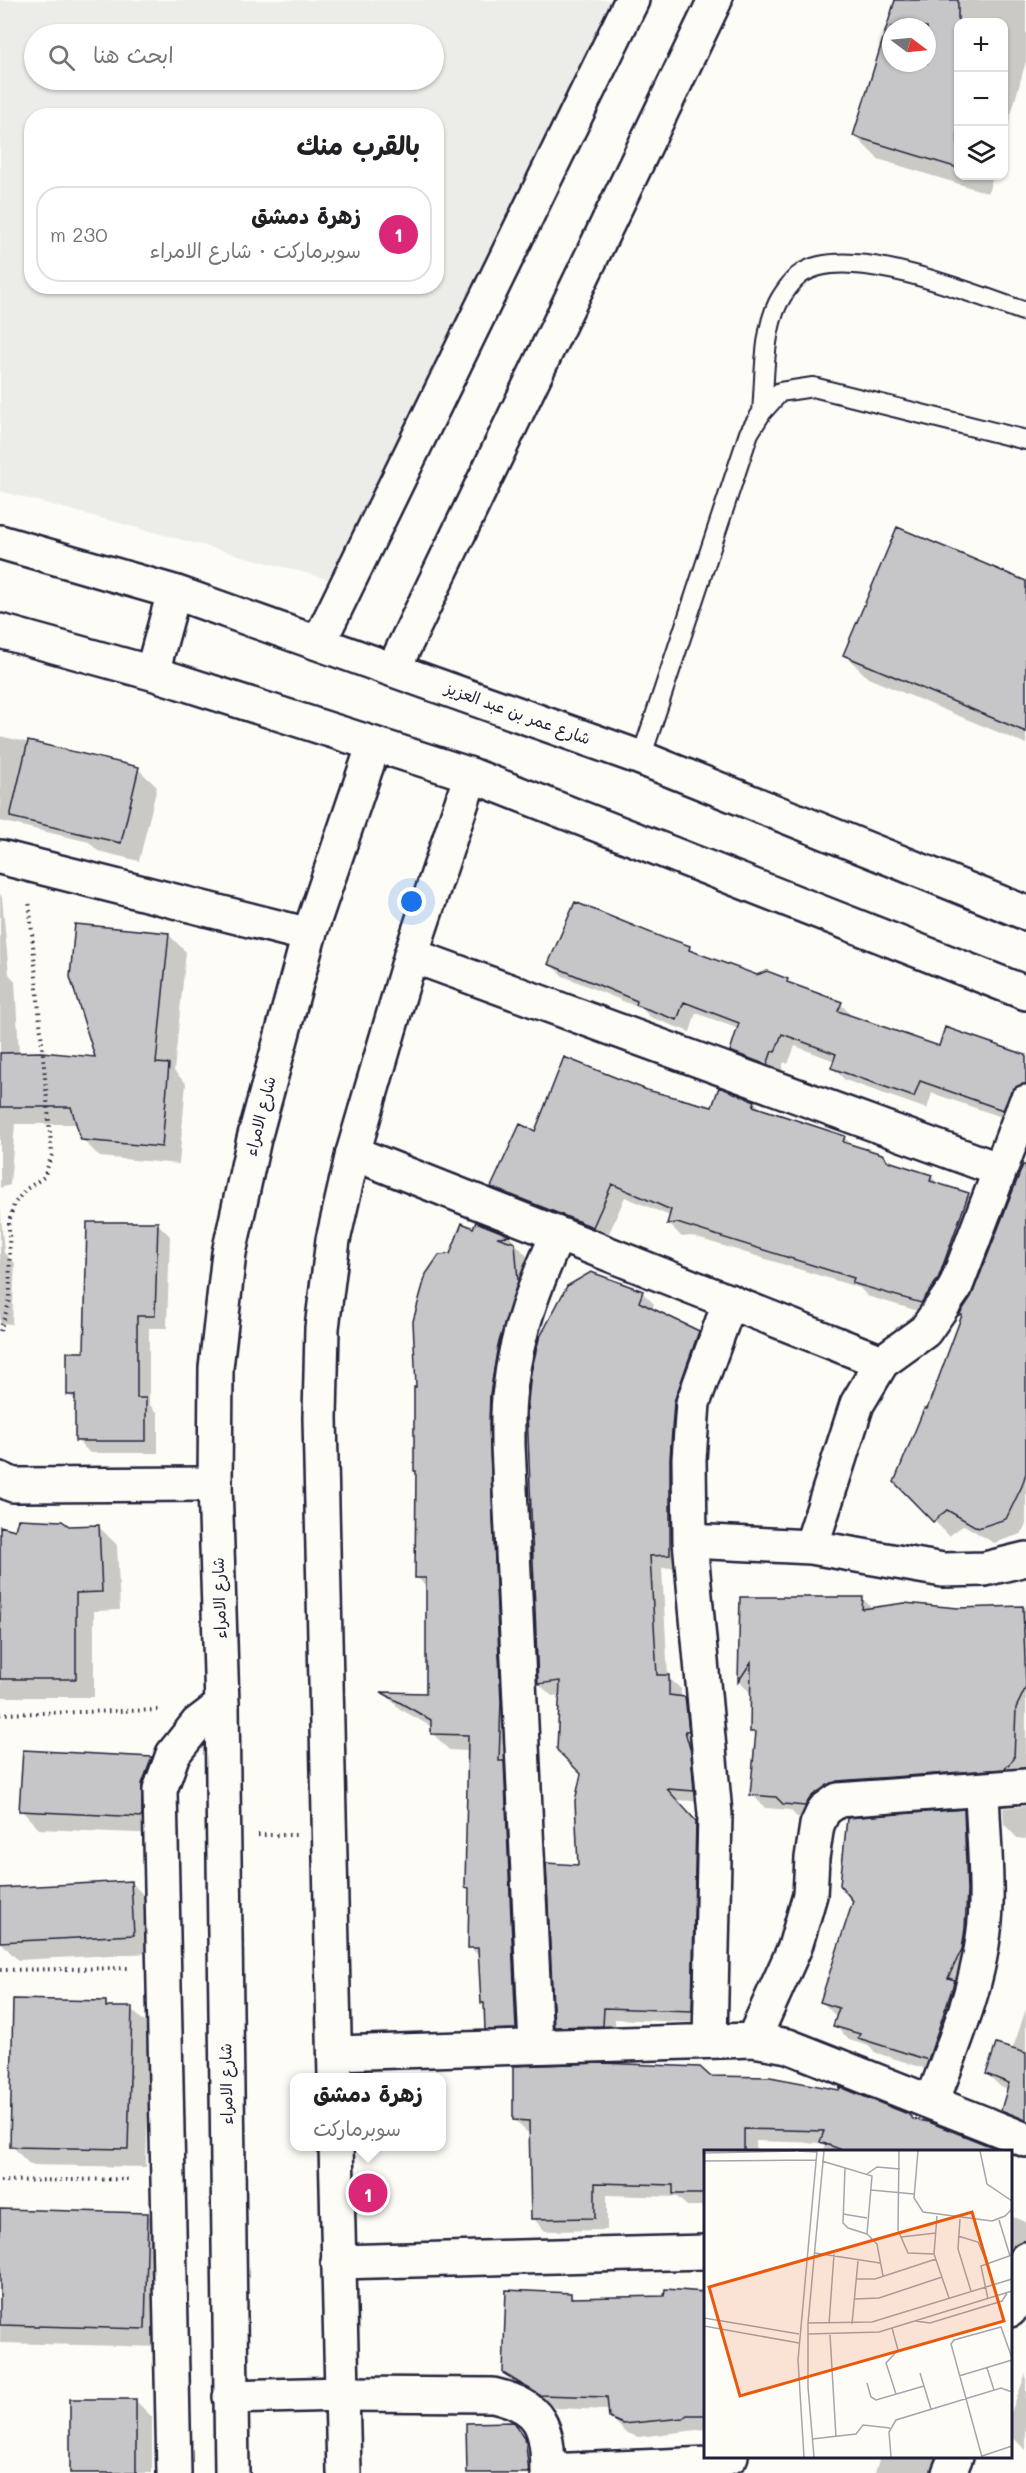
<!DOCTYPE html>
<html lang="ar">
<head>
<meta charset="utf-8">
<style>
	body { margin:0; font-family:Mali,"Playpen Sans Arabic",sans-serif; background:#f2f2f2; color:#202124; direction:rtl }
	.controls { position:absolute; right:18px; top:18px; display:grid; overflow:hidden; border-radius:12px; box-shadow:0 2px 4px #0004 }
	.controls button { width:54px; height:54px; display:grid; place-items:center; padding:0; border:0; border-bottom:2px solid #e0e0e0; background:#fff; color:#202124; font:30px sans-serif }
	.compass { position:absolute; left:882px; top:18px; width:54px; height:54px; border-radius:50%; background:#fff; box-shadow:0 2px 4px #0004; rotate:106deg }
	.you { position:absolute; left:412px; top:902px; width:21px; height:21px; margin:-15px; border:4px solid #fff; border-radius:50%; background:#1a73e8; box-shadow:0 0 0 9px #1a73e833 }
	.badge { display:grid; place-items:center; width:39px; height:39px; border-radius:50%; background:#db2777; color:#fff; font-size:20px; font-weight:700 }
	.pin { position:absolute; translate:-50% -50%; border:3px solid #fff; box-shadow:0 2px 6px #0006 }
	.popup { position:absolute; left:290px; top:2073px; width:156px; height:78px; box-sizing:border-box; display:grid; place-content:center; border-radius:12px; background:#fff; filter:drop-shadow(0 2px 4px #0005); font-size:20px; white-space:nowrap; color:#757577 }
	.popup b { font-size:22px; color:#202124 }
	.popup::after { content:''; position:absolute; left:50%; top:100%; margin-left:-12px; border:12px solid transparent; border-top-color:#fff }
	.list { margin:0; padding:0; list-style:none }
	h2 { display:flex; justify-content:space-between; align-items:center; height:78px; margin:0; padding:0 24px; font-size:26px }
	h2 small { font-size:20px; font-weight:400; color:#757577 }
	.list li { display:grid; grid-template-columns:39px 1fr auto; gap:18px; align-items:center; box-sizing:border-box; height:96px; margin:0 12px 12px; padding:0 12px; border:2px solid #e0e0e0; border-radius:24px }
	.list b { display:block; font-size:22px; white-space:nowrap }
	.list p { margin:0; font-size:20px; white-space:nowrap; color:#757577 }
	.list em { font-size:20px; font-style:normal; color:#757577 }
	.icon { flex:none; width:33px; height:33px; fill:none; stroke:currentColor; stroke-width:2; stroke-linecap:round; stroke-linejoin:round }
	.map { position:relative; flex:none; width:1026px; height:2473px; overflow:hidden; direction:ltr }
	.search { position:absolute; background:#fff; box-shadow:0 2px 4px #0004; left:24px; top:24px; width:420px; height:66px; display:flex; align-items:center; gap:15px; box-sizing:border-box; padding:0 21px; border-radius:33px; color:#757577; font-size:22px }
	.panel { position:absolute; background:#fff; box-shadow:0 2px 4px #0004; left:24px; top:108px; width:420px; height:186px; border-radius:24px; direction:rtl }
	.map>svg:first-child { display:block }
	.built { fill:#ecece9; fill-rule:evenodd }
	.shadow { fill:#0003; fill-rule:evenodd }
	.building { fill:#c6c6c8; stroke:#22223b; stroke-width:1.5; fill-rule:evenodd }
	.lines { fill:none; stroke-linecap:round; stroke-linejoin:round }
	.service-casing { stroke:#22223b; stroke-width:22 }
	.minor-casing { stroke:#22223b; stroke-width:38 }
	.tertiary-casing { stroke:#22223b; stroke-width:38 }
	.path { stroke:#22223b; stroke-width:4; stroke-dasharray:1.5 4.5; stroke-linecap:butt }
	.service { stroke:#fdfcf7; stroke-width:18 }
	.minor { stroke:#fdfcf7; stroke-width:33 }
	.tertiary { stroke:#fdfcf7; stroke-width:33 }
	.labels { text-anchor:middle; stroke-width:5; stroke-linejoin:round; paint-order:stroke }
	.street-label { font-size:16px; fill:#22223b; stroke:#fdfcf7 }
	.inset-road { fill:none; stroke:#a5a5ac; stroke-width:1.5 }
	.view { fill:#e8590c; fill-opacity:0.15; stroke:#e8590c; stroke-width:3 }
	.inset-edge { fill:none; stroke:#22223b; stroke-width:3 }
</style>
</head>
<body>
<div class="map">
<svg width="1026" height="2473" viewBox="0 0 1026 2473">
	<rect width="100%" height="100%" fill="#fdfcf7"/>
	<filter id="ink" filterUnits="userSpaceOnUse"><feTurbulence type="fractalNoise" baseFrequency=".0167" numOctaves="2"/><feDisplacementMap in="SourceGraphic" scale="12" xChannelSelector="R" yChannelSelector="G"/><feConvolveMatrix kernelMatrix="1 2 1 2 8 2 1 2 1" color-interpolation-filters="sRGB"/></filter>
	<g filter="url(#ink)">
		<path class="built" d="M 0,0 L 616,0 L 328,579 L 0,491 ZM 34,34 L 434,34 L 434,80 L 34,80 ZM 32,116 L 436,116 L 436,286 L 32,286 Z"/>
		<path class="shadow" d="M 897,0 L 1026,0 L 1026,61 L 1004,140 L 1004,22 L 958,22 L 958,176 L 993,176 L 988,193 L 878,159 L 855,136 ZM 891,27 L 927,27 L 927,63 L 891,63 Z
			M 1026,582 L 1026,744 L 868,678 L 845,655 Z
			M 0,736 L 138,769 L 157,787 L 139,861 L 98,851 L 89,842 L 0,821 Z
			M 0,894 L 2,897 L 9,974 L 15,981 L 19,1054 L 97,1058 L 168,934 L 186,952 L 174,1071 L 186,1083 L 179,1164 L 100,1157 L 82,1139 L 78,1124 L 15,1124 L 10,1185 L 0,1188 Z
			M 666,941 L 689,948 L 695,954 L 757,977 L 787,980 L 794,986 L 841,1004 L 853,1018 L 940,1048 L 1026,1057 L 1026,1101 L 1016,1122 L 932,1093 L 927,1109 L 845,1080 L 833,1068 L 835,1061 L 795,1046 L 788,1064 L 784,1062 L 780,1077 L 744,1064 L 731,1051 L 739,1029 L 696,1013 L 690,1032 L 650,1017 L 642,1009 L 563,976 L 550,964 Z
			M 646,1091 L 713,1109 L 754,1102 L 764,1111 L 844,1137 L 854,1147 L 888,1162 L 931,1176 L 941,1187 L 970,1196 L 984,1209 L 935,1316 L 867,1296 L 860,1288 L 691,1236 L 682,1237 L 668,1223 L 670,1216 L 625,1197 L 606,1240 L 507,1201 L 493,1187 L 536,1133 Z
			M 1026,1162 L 1026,1524 L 1021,1534 L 994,1543 L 964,1525 L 949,1536 L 895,1481 L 928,1410 L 963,1316 L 961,1314 L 974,1296 Z
			M 0,1204 L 4,1253 L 15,1263 L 12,1324 L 0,1323 Z
			M 157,1223 L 170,1236 L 167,1328 L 149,1328 L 149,1404 L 158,1413 L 158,1453 L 90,1453 L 77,1440 L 77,1402 L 68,1394 L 86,1354 Z
			M 477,1224 L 510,1237 L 532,1262 L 515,1362 L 533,2045 L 503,2046 L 486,2029 L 485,2006 L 482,2003 L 480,1957 L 470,1947 L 470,1890 L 467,1887 L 469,1751 L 449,1750 L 432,1733 L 432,1727 L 400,1709 L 385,1694 L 427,1695 L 428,1588 L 417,1577 L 452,1255 Z
			M 642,1292 L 654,1304 L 652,1310 L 698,1333 L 710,1345 L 682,1567 L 662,1568 L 668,1677 L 681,1689 L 681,1698 L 685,1698 L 697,1711 L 706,1802 L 677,1800 L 708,1835 L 704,2023 L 615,2019 L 615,2038 L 568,2039 L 555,2027 L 580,1866 L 583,1774 L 561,1695 L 552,1696 L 539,1684 L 528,1444 L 529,1398 ZM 685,1707 L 688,1707 L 691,1739 L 688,1739 Z
			M 98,1526 L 117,1545 L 120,1610 L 94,1611 L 94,1697 L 1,1697 L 0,1528 L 16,1532 Z
			M 742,1598 L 862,1598 L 873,1609 L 958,1610 L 1026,1607 L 1026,1781 L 819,1818 L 797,1817 L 790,1810 L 765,1808 L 752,1794 L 757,1737 L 751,1731 L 752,1694 L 739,1682 Z
			M 151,1758 L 170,1777 L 160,1834 L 39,1829 L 21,1810 Z
			M 1026,1806 L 1026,1839 L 1017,1838 L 1004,1824 L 1003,1808 Z
			M 963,1811 L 978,1825 L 979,1944 L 942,2074 L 874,2052 L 869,2046 L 849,2040 L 835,2025 L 837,2017 L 822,2002 Z
			M 131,1882 L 149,1901 L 152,1953 L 18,1960 L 0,1942 L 0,1890 Z
			M 105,2002 L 111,2009 L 131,2009 L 150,2027 L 146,2167 L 30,2165 L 12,2146 Z
			M 1026,2009 L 1026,2109 L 1008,2090 L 1001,2087 L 987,2074 L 1012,2051 Z
			M 709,2078 L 914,2121 L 988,2152 L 822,2152 L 825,2145 L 823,2143 L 756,2141 L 756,2152 L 705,2152 L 705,2206 L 687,2206 L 677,2197 L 607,2195 L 607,2230 L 545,2231 L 533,2218 L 531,2132 L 527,2132 L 514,2120 Z
			M 147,2214 L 166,2233 L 163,2347 L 0,2343 L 0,2232 Z
			M 1010,2216 L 1026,2222 L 1026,2258 L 1010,2301 Z
			M 705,2293 L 705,2429 L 638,2437 L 625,2432 L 611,2417 L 610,2410 L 555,2408 L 519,2387 L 504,2373 L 570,2294 L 575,2299 L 666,2298 Z
			M 1026,2373 L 1026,2451 L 1010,2434 L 1010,2415 Z
			M 136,2401 L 152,2417 L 152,2473 L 71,2473 Z
			M 513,2424 L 538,2448 L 544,2473 L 468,2473 Z
			M 880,2456 L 955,2456 L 947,2473 L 875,2473 Z"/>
		<path class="building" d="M 895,0 L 958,0 L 958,168 L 853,136 ZM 891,27 L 927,27 L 927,63 L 891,63 Z
			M 897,527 L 1026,581 L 1026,732 L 843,655 Z
			M 28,741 L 139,767 L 121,843 L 10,817 Z
			M 575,902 L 666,939 L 668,938 L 690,946 L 689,950 L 757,975 L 767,971 L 788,979 L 787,982 L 842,1002 L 838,1011 L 939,1046 L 945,1027 L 1026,1055 L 1026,1084 L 1014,1088 L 1003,1110 L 920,1081 L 914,1097 L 831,1068 L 836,1054 L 782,1034 L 775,1052 L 772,1051 L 767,1065 L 730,1051 L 739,1023 L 684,1002 L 677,1020 L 636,1005 L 637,1001 L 548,964 Z
			M 75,924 L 169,933 L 156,1063 L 169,1064 L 162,1147 L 81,1140 L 71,1107 L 0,1107 L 0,1053 L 41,1052 L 95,1057 L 70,977 Z
			M 564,1057 L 647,1090 L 712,1107 L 719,1087 L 755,1101 L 753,1106 L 845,1136 L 843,1142 L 882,1154 L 888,1161 L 932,1175 L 930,1181 L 969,1193 L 938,1279 L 921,1303 L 852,1283 L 854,1278 L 677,1223 L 667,1224 L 671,1210 L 612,1184 L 593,1227 L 491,1187 L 520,1124 L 535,1131 Z
			M 1023,1165 L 1026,1165 L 1026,1473 L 1022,1486 L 1006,1519 L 978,1528 L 947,1510 L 933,1522 L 894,1482 L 924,1409 L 927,1409 L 962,1315 L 959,1315 L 972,1295 Z
			M 87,1222 L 158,1222 L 155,1316 L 137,1316 L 137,1398 L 146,1398 L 146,1441 L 75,1441 L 75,1395 L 67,1395 L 67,1352 L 84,1352 Z
			M 476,1222 L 511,1236 L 497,1237 L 515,1243 L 518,1281 L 498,1345 L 490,1394 L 489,1424 L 501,1702 L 499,1761 L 504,1761 L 516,2029 L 485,2030 L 484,2003 L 481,2003 L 478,1948 L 468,1948 L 469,1888 L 465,1887 L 468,1735 L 431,1734 L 431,1720 L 381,1692 L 426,1693 L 426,1578 L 415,1578 L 416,1471 L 414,1471 L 414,1387 L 416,1387 L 413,1321 L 426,1274 L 439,1255 L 450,1254 L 462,1223 L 473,1228 Z
			M 591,1272 L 643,1291 L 639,1302 L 699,1331 L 674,1402 L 670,1459 L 670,1555 L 650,1556 L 657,1675 L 669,1675 L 669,1695 L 685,1697 L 689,1731 L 685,1731 L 691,1752 L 694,1791 L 667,1789 L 696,1821 L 692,2011 L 604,2008 L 603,2026 L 554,2027 L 546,1863 L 578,1865 L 575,1801 L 581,1774 L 557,1750 L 560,1681 L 538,1684 L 527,1411 L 531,1372 L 539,1339 L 567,1286 Z
			M 18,1519 L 62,1521 L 69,1526 L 99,1525 L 102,1592 L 76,1593 L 76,1679 L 0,1679 L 0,1526 L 15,1530 Z
			M 740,1597 L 863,1597 L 862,1609 L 904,1603 L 958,1608 L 1023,1606 L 1026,1687 L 1016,1708 L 1014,1759 L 1004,1769 L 837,1781 L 813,1795 L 805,1806 L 783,1804 L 776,1797 L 750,1795 L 756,1732 L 750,1732 L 751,1662 L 738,1682 Z
			M 23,1750 L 152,1757 L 142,1784 L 142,1817 L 19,1811 Z
			M 964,1809 L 967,1891 L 965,1928 L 962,1949 L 948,1978 L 955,1980 L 928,2060 L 858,2038 L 860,2034 L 833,2026 L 839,2008 L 820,2002 L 853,1901 L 840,1885 L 847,1818 Z
			M 131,1881 L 134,1935 L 0,1942 L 0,1888 Z
			M 13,1999 L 106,2001 L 106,2007 L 132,2007 L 128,2149 L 10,2147 Z
			M 996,2044 L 1026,2053 L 1026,2120 L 1001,2110 L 1009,2083 L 986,2074 Z
			M 601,2063 L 700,2067 L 710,2076 L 770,2077 L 839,2090 L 840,2087 L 908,2114 L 913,2119 L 929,2122 L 1005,2152 L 848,2152 L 820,2142 L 824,2131 L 744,2129 L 744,2152 L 705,2152 L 705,2194 L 673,2194 L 673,2185 L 595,2183 L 595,2218 L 531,2219 L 529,2121 L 513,2120 L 513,2066 Z
			M 0,2209 L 148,2213 L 145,2329 L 0,2325 Z
			M 665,2289 L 705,2292 L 705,2415 L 687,2415 L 683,2418 L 623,2424 L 609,2418 L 607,2397 L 539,2395 L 503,2373 L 506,2290 L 571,2293 L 571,2298 L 664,2296 Z
			M 70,2399 L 136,2399 L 136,2473 L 70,2473 Z
			M 514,2422 L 525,2437 L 529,2473 L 467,2473 L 466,2423 Z"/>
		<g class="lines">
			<g class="service-casing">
				<path id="service" d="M 762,412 C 765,379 763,333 778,303 C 782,295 793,279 801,274 C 848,241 975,295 1026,312
					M 641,758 L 749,433 L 762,412 L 780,392 L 813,387 L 1026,440"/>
			</g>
			<g class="minor-casing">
				<path id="minor" d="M 0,857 L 309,935
					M 411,955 L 1000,1170
					M 353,1153 L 882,1362
					M 0,1479 L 13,1485 L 215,1484
					M 690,1541 L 811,1547 L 943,1570 L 985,1569 L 1026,1559
					M 811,1547 L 857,1404 L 882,1362 L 925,1331 L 955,1288 L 1026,1102
					M 753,2040 L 795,1947 L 810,1895 L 812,1858 L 817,1825 L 824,1810 L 838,1800 L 1026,1786
					M 710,2041 L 715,1814 L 690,1541 L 689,1459 L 693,1403 L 730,1301
					M 536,2045 L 508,1445 C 508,1427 507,1408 510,1389 C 516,1334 535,1284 558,1234
					M 335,2053 L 753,2040 L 788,2046 L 1026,2140
					M 932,2102 C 956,2038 984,1974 986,1905 C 987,1867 983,1828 982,1790
					M 338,2262 L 705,2252
					M 1010,2310 L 1026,2259
					M 342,2394 L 493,2395 C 541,2406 548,2426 548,2473
					M 548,2471 L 709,2464 L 731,2456
					M 174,2473 L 160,1790 L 173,1754 L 197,1724 L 222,1705
					M 949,2473 L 956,2456"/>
			</g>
			<g class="tertiary-casing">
				<path id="tertiary" d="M 0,542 L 174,592 L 641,758 L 1026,913
					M 0,631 L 152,673 L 471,775 L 1026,993
					M 319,642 L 632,0
					M 394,668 L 715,0
					M 152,673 L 174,592
					M 335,2078 L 320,1418 L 322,1328 L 333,1240 L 353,1153 L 411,955 L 471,775
					M 336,2146 L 344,2473
					M 230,2397 L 342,2394
					M 232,2473 L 222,1705 L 215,1484 L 216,1368 L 229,1253 L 254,1139 L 309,935 L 374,744"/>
			</g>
			<path class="path" d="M 0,1331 L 10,1300 L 9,1222 L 14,1204 L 25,1190 L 44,1177 L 52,1155 L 29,900
				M 0,1714 L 161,1710
				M 258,1835 L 296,1835
				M 0,1970 L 130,1968
				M 0,2181 L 132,2179"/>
			<use href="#service" class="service"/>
			<use href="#minor" class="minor"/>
			<use href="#tertiary" class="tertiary"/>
		</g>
	</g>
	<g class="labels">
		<g class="street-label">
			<text transform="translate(518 713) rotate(20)" y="6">شارع عمر بن عبد العزيز</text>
			<text transform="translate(260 1116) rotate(-76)" y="6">شارع الامراء</text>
			<text transform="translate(219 1598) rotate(-92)" y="6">شارع الامراء</text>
			<text transform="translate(226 2084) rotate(-91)" y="6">شارع الامراء</text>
		</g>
	</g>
	<g transform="translate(704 2150)">
		<rect width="308" height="308" fill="#fdfcf7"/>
		<path class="inset-road" d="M 94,1 L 113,2M 195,1 L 194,80 L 204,103 L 230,104M 214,1 L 210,48 L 219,62 L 288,71 L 301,66 L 308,59M 276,1 L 283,34 L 308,51M 0,3 L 91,1M 0,11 L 112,10M 118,11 L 168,26 L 163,84 L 173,94 L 179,126M 141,18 L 139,73 L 144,78 L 163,84M 163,24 L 173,17 L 196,19M 167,40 L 210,44M 139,64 L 163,68M 233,66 L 230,104 L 245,148M 256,69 L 254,99 L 267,141M 295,70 L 306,106M 254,86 L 274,92 L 283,113M 197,87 L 232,83M 111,103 L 176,113M 153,129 L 171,129 L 232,109M 151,149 L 175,148 L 238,127M 284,149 L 277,116 L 308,105M 0,168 L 95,184M 211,171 L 226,173 L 298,151 L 303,143M 104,173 L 168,172 L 308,129M 125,174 L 130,104M 148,174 L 154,111M 0,176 L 95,193M 188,178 L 194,200 L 182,213 L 192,244M 104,184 L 175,182 L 308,141M 126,185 L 132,287M 283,218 L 290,240M 216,223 L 227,259M 255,226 L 308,210M 163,233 L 167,247 L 172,250 L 220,236M 108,289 L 152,284 L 159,275 L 186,278M 278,306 L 308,296M 100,307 L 94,210 L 113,1M 110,307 L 104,237 L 104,173 L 120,1M 187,307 L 185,282 L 192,270 L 297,238 L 308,242M 278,307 L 247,194 L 250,190 L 297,177 L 308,208"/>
		<path class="view" d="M 268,62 L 300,171 L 36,246 L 5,137 Z"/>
		<rect width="308" height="308" class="inset-edge"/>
	</g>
</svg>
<div class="controls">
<button>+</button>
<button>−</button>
<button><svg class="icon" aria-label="layers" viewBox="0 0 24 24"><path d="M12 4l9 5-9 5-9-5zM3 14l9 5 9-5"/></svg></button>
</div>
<svg class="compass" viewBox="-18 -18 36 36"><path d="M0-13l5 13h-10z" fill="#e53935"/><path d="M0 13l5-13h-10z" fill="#757577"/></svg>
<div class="you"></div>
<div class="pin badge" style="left:368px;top:2193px">1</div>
<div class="popup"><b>زهرة دمشق</b>سوبرماركت</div>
<div class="search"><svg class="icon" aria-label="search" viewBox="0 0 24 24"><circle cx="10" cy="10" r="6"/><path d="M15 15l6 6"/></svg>ابحث هنا</div>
<section class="panel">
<h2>بالقرب منك<small></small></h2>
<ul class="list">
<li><span class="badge">1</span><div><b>زهرة دمشق</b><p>سوبرماركت · شارع الامراء</p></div><em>230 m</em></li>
</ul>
</section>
</div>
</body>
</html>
